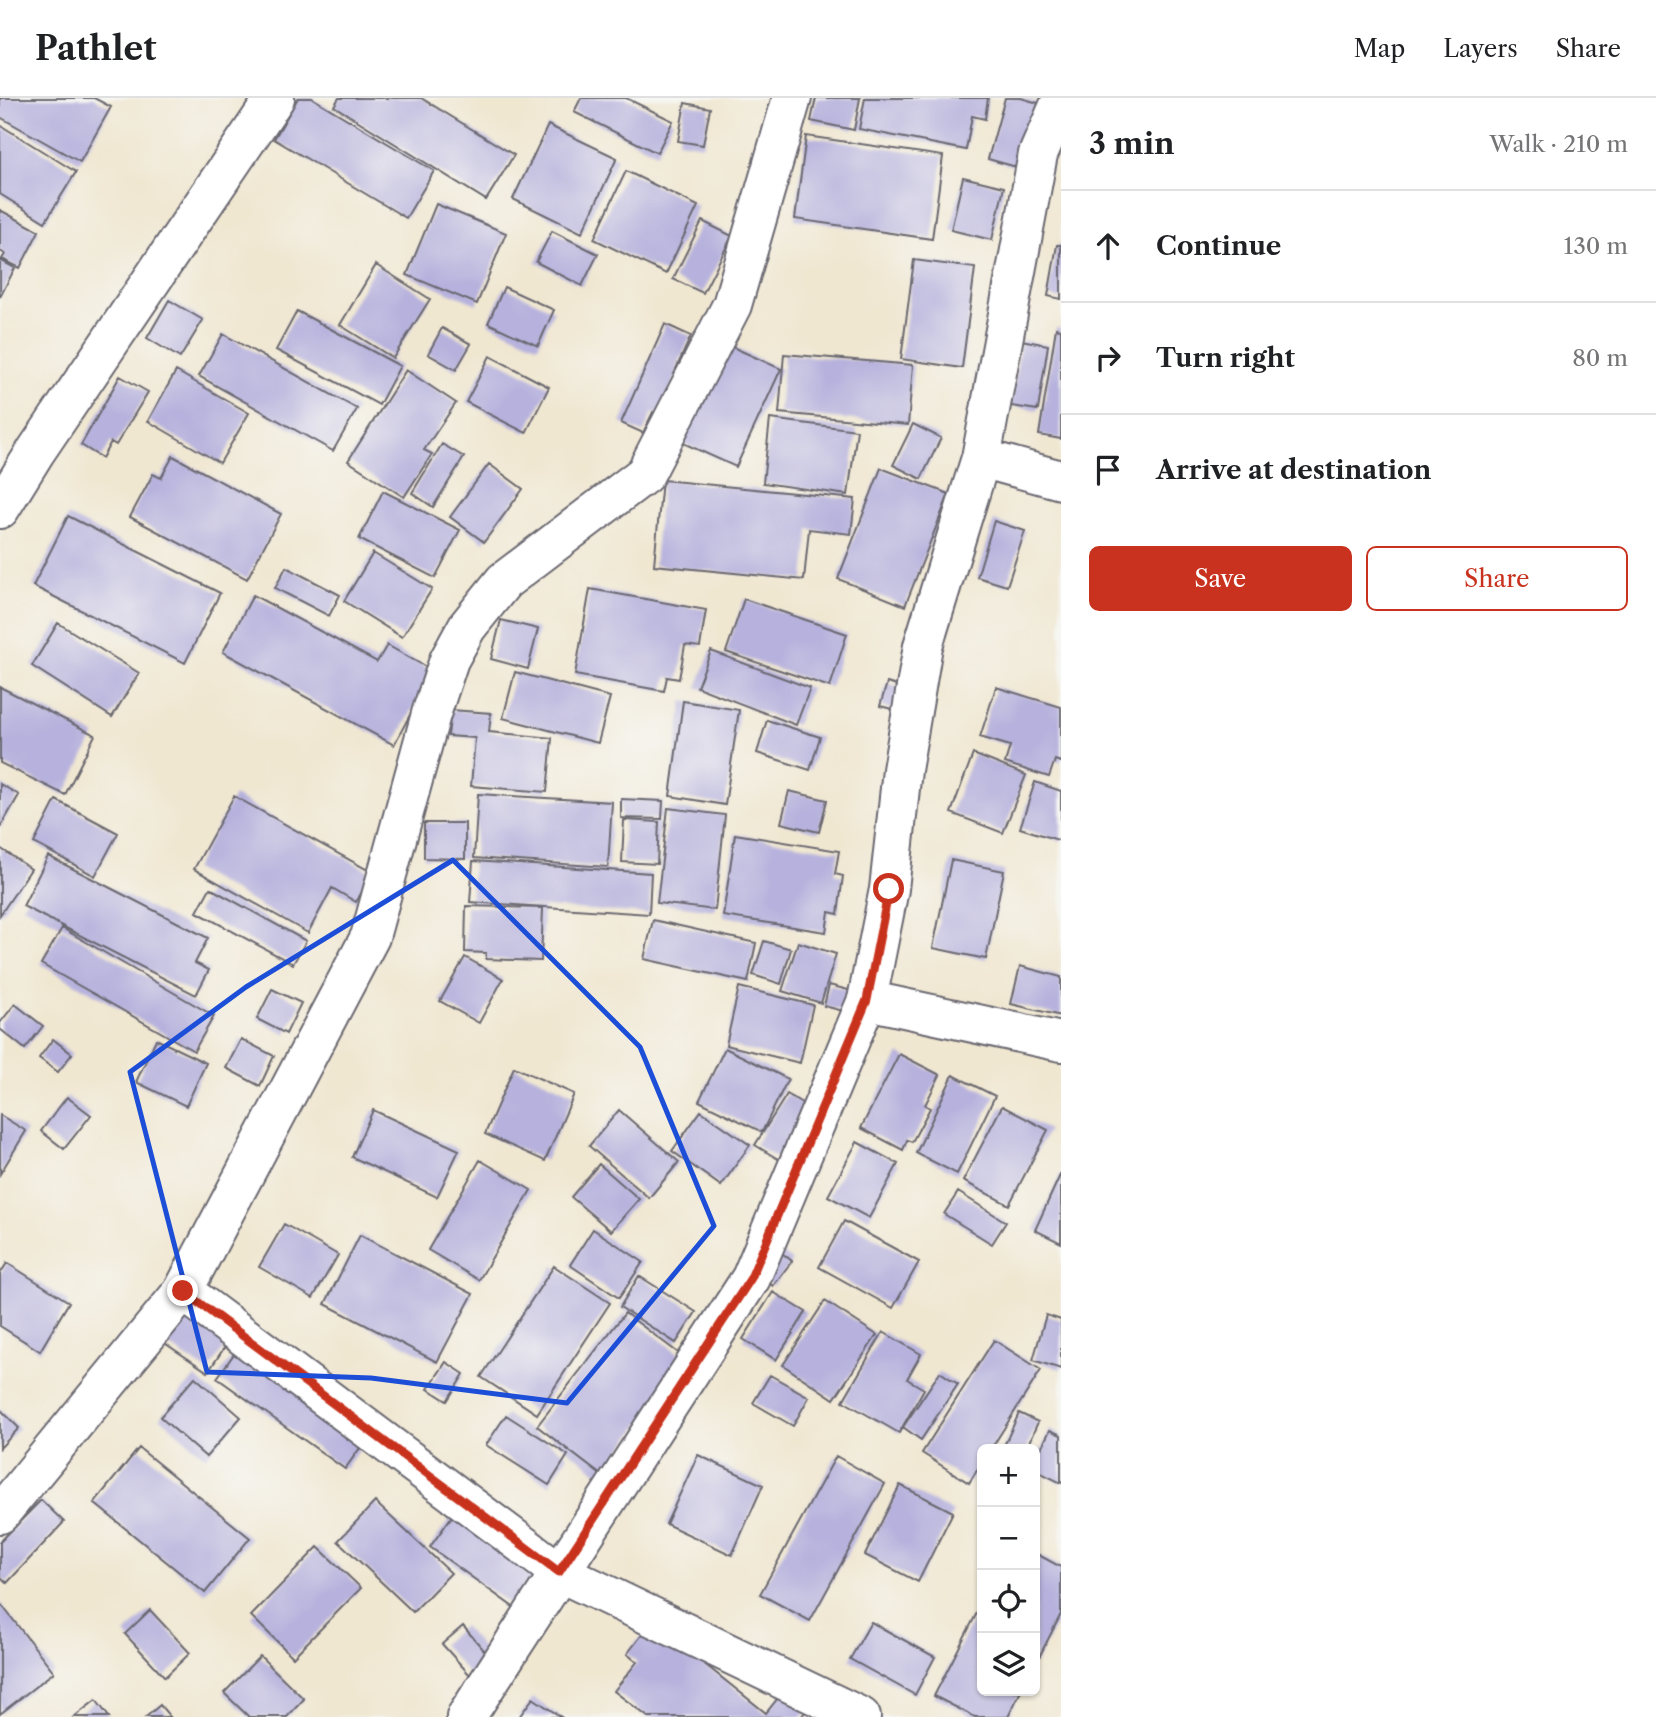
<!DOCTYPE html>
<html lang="en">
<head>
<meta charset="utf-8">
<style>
	body { margin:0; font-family:"Libre Caslon Text",serif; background:#f2f2f2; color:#202124 }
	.controls { position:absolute; right:21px; bottom:21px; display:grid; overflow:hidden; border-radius:10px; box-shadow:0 2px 5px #0004 }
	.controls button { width:63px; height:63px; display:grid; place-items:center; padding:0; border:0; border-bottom:2px solid #e0e0e0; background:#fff; color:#202124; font:35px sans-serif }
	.stop { position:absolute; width:21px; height:21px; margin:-16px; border:5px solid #c8321e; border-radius:50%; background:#fff }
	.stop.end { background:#c8321e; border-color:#fff; box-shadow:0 2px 7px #0008 }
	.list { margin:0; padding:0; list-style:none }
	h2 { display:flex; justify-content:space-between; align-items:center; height:91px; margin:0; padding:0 28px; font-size:30px }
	h2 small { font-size:23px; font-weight:400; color:#757577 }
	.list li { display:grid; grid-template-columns:46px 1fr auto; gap:21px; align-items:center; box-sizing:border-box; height:112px; padding:0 28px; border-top:2px solid #e0e0e0 }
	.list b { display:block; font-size:26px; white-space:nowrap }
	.list em { font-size:23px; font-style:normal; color:#757577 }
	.actions { display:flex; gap:14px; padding:21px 28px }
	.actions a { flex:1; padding:16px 0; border:2px solid #c8321e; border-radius:10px; text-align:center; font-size:24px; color:#c8321e }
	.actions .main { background:#c8321e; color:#fff }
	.icon { flex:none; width:38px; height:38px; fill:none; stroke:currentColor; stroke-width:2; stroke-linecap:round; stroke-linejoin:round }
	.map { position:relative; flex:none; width:1061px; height:1619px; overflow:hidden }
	header { display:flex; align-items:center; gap:42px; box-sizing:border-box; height:98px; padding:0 35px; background:#fff; border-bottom:2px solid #e0e0e0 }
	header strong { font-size:33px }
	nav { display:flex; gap:38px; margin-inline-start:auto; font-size:24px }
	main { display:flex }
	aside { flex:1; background:#fff }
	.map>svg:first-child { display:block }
	.building { fill:#b7b2dd }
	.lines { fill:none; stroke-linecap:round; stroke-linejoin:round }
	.minor-casing { stroke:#6a6770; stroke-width:42 }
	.minor { stroke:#fff; stroke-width:38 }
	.route { stroke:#c8321e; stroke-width:9 }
	.marked { fill:none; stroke:#1d4ed8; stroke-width:5; stroke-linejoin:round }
</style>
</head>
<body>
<header>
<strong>Pathlet</strong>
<nav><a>Map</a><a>Layers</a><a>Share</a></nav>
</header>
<main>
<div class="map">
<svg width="1061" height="1619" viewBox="0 0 1061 1619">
	<rect width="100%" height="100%" fill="#f6f6f2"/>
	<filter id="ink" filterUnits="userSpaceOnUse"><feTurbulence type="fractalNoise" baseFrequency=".0143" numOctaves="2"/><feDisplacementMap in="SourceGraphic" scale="14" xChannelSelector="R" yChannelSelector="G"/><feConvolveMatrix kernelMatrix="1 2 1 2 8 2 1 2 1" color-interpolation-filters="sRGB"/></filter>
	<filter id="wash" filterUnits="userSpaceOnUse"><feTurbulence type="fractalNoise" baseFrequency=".00686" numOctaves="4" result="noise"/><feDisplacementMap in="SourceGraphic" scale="28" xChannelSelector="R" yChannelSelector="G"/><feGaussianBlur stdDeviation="1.57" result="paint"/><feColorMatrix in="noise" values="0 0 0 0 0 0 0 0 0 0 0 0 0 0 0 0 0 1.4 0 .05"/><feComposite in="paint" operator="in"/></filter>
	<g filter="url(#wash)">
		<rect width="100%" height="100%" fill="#f0e7d1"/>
		<g id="blocks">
			<path class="building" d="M 0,0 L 94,0 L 111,9 L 80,64 L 0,19 Z
				M 298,0 L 312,0 L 434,73 L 406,120 L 274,41 Z
				M 339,0 L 421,0 L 514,57 L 486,102 L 334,8 Z
				M 581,0 L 626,0 L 673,23 L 657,55 L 574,14 Z
				M 816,0 L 860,0 L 854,32 L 811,23 Z
				M 865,0 L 988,0 L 985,21 L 972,18 L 966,52 L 859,31 Z
				M 1005,0 L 1021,0 L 1038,5 L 1020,70 L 988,61 Z
				M 685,5 L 710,10 L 703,47 L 678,43 Z
				M 0,27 L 76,74 L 45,124 L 0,96 Z
				M 548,27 L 617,60 L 582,135 L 513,101 Z
				M 806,38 L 943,58 L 932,141 L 795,121 Z
				M 626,73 L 698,108 L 666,176 L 594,141 Z
				M 963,79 L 1004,89 L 992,142 L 951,132 Z
				M 436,106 L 506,135 L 477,206 L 407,177 Z
				M 0,112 L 39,133 L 20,170 L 2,161 L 5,156 L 0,153 Z
				M 702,123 L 732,138 L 703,195 L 673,181 Z
				M 552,133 L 598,156 L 582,188 L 536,164 Z
				M 1057,147 L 1061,147 L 1061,201 L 1048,198 Z
				M 0,162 L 15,170 L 0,199 Z
				M 914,162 L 975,170 L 962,270 L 901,261 Z
				M 376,167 L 430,201 L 393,260 L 340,227 Z
				M 504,189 L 554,212 L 538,248 L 488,225 Z
				M 169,202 L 203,222 L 180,260 L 147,240 Z
				M 297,213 L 400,268 L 379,307 L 276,252 Z
				M 665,226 L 691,238 L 676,271 L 679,272 L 659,317 L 653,314 L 643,335 L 621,325 Z
				M 442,230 L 471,246 L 456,272 L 428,256 Z
				M 1056,230 L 1061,231 L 1061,341 L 1039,337 Z
				M 223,236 L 357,311 L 333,353 L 199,278 Z
				M 1021,242 L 1048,247 L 1038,312 L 1011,308 Z
				M 728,247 L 781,271 L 736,369 L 683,345 Z
				M 784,256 L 913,267 L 908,327 L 779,315 Z
				M 490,258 L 549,289 L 526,335 L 466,304 Z
				M 406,272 L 456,305 L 424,352 L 432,356 L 404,399 L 348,363 Z
				M 176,273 L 249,315 L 220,365 L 148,323 Z
				M 120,278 L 148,294 L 116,347 L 111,344 L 102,360 L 81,347 Z
				M 770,321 L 857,332 L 848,397 L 763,385 Z
				M 913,326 L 941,340 L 921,381 L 893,367 Z
				M 442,346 L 464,359 L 433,409 L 412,395 Z
				M 173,358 L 281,416 L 247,481 L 130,419 L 153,376 L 161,380 Z
				M 489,366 L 523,391 L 484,444 L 450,419 Z
				M 881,370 L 949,396 L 905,508 L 838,481 Z
				M 662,382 L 855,401 L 851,436 L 809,431 L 804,482 L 654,467 Z
				M 383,393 L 460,432 L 435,480 L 359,441 Z
				M 68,418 L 220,495 L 185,565 L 33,488 Z
				M 994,423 L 1025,433 L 1007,488 L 977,479 Z
				M 373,455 L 432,491 L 402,539 L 344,503 Z
				M 286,469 L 340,497 L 329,518 L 275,490 Z
				M 590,491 L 706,512 L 700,549 L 685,547 L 679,581 L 667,579 L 664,593 L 575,577 Z
				M 253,497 L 377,564 L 387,547 L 433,573 L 394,647 L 223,554 Z
				M 744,501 L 847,536 L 830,589 L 726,554 Z
				M 501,522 L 538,531 L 528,571 L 491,561 Z
				M 58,525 L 139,575 L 112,619 L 32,568 Z
				M 711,553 L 810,590 L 796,627 L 697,589 Z
				M 515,574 L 610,599 L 598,645 L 503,620 Z
				M 887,585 L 903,590 L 896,612 L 880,608 Z
				M 0,589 L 95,637 L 65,697 L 0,665 Z
				M 996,589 L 1061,609 L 1061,664 L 1055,662 L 1049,679 L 1005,665 L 1010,648 L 980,639 Z
				M 683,603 L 739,612 L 725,707 L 670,698 Z
				M 451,612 L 491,615 L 489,634 L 552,640 L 547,694 L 471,688 L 475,640 L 448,638 Z
				M 767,622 L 820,639 L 810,672 L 757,655 Z
				M 973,656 L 1026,677 L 1003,735 L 951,715 Z
				M 1035,684 L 1061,693 L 1061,743 L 1020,730 Z
				M 0,686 L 19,697 L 0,730 Z
				M 789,693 L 827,702 L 819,734 L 781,725 Z
				M 478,696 L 612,704 L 608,769 L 474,760 Z
				M 234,698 L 373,775 L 356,804 L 332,790 L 308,835 L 194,771 Z
				M 621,701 L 663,703 L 662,721 L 621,720 Z
				M 56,702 L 118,735 L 95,778 L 34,745 Z
				M 668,710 L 725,717 L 715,812 L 657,805 Z
				M 624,722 L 659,724 L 657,766 L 622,764 Z
				M 424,725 L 465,725 L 465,761 L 424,760 Z
				M 735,736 L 839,753 L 835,776 L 843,778 L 838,816 L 829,814 L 826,834 L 723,818 Z
				M 0,750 L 31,771 L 0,817 Z
				M 48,758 L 208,840 L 195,865 L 209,872 L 196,897 L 23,808 Z
				M 951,762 L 1004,773 L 986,861 L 933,850 Z
				M 473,763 L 651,775 L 649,816 L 470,804 Z
				M 210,790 L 306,843 L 293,866 L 197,814 Z
				M 466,808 L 543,810 L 541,863 L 486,861 L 486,855 L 465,854 Z
				M 653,822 L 756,845 L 748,884 L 644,861 Z
				M 62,830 L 214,918 L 194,953 L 41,866 Z
				M 764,843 L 791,851 L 781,886 L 753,877 Z
				M 798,844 L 836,856 L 821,905 L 782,893 Z
				M 465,859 L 503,881 L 479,925 L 440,903 Z
				M 1020,868 L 1061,879 L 1061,918 L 1011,906 Z
				M 829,887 L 860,895 L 855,916 L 824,908 Z
				M 739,889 L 813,907 L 800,965 L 726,947 Z
				M 272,891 L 301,905 L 286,936 L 257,921 Z
				M 15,906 L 43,928 L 25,951 L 0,931 L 0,925 Z
				M 53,941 L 72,956 L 58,974 L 39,960 Z
				M 156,941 L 206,965 L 186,1008 L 136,984 Z
				M 241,941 L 274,958 L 260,988 L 226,970 Z
				M 725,950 L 788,981 L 762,1034 L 699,1003 Z
				M 899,956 L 940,977 L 925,1007 L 930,1010 L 912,1044 L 907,1042 L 903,1052 L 861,1030 Z
				M 514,969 L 574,996 L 545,1063 L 485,1036 Z
				M 953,977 L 995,998 L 957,1076 L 916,1055 Z
				M 787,996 L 815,1013 L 783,1064 L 755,1047 Z
				M 67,999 L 91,1017 L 64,1051 L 41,1033 Z
				M 1002,1008 L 1048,1032 L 1009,1107 L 963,1083 Z
				M 373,1012 L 459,1052 L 437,1099 L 352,1059 Z
				M 619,1012 L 679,1064 L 649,1100 L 589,1048 Z
				M 701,1013 L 750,1047 L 721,1088 L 672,1053 Z
				M 0,1017 L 26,1033 L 0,1076 Z
				M 857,1044 L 898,1066 L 869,1120 L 828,1098 Z
				M 480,1062 L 531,1092 L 479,1182 L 428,1152 Z
				M 599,1066 L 639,1101 L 611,1133 L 571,1099 Z
				M 1061,1075 L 1061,1145 L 1035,1132 Z
				M 958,1094 L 1006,1124 L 992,1146 L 944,1116 Z
				M 844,1123 L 919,1164 L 893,1210 L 819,1169 Z
				M 284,1126 L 338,1157 L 313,1200 L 259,1169 Z
				M 593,1131 L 643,1164 L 619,1200 L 570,1167 Z
				M 360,1137 L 473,1196 L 437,1264 L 325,1206 Z
				M 778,1152 L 792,1163 L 773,1188 L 759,1177 Z
				M 7,1165 L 69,1204 L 40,1253 L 0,1228 L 0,1176 Z
				M 554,1168 L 610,1205 L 537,1316 L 481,1279 Z
				M 639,1178 L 696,1214 L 676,1245 L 620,1209 Z
				M 773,1194 L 806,1214 L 776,1262 L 743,1241 Z
				M 825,1203 L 877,1237 L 834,1301 L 783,1267 Z
				M 183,1214 L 228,1244 L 208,1274 L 163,1244 Z
				M 625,1215 L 689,1263 L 601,1377 L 537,1328 Z
				M 1046,1217 L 1061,1222 L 1061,1271 L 1033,1262 Z
				M 883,1234 L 921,1256 L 907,1281 L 924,1291 L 899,1335 L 843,1303 Z
				M 994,1242 L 1041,1272 L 991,1351 L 982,1351 L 982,1364 L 969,1385 L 922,1355 Z
				M 241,1246 L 369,1337 L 345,1371 L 217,1280 Z
				M 446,1264 L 464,1276 L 447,1303 L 428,1291 Z
				M 940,1274 L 958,1286 L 921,1342 L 903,1329 Z
				M 770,1277 L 809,1299 L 793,1328 L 753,1305 Z
				M 195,1279 L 241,1319 L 206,1359 L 160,1319 Z
				M 0,1311 L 19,1330 L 0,1350 Z
				M 1019,1315 L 1038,1324 L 1026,1351 L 1005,1351 L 1003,1350 Z
				M 506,1317 L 568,1357 L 549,1387 L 486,1347 Z
				M 1050,1332 L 1061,1337 L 1061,1385 L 1035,1372 L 1035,1363 Z
				M 139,1350 L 250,1440 L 205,1495 L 94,1405 Z
				M 698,1357 L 763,1387 L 732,1457 L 666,1426 Z
				M 836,1358 L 885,1386 L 810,1523 L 760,1496 Z
				M 900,1387 L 953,1414 L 918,1484 L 865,1457 Z
				M 41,1402 L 64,1424 L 7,1485 L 0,1478 L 0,1444 Z
				M 375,1404 L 451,1475 L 413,1514 L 338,1443 Z
				M 462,1404 L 548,1466 L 516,1511 L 430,1449 Z
				M 318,1449 L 361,1490 L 293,1559 L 251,1518 Z
				M 1035,1455 L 1061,1469 L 1061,1516 L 1035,1567 Z
				M 0,1505 L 54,1574 L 0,1616 Z
				M 982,1505 L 982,1593 L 1021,1593 L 1008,1619 L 975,1619 L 934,1598 Z
				M 150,1512 L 190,1555 L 165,1579 L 125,1536 Z
				M 652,1524 L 766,1615 L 786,1590 L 809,1609 L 801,1619 L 648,1619 L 614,1593 L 637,1564 L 627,1556 Z
				M 871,1524 L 935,1559 L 915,1597 L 850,1561 Z
				M 463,1528 L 490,1559 L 470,1577 L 442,1546 Z
				M 260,1558 L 304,1601 L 287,1619 L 249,1619 L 224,1595 Z
				M 533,1600 L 561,1619 L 519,1619 Z
				M 96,1602 L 109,1619 L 74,1619 Z
				M 160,1607 L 170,1619 L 146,1619 Z"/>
		</g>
	</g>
	<g filter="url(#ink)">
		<use href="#blocks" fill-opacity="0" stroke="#6a6770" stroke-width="2"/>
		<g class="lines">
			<g class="minor-casing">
				<path id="minor" d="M 981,360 L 1061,382
					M 0,411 L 36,353 L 275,0
					M 867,902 L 1061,944
					M 183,1193 L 559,1474 L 861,1619
					M 0,1416 L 183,1193 L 370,839 L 431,616 L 449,562 L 467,529 L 504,483 L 645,376 L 732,207 L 792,0
					M 466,1619 L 751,1180 L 867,902 L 889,791 L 902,672 L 923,548 L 961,424 L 981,360 L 1038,56 L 1061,3"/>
			</g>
			<use href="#minor" class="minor"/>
		</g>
	</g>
	<g class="lines" filter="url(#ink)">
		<path class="route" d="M 183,1193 L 559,1474 L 751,1180 L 867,902 L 889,791"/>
	</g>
	<path class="marked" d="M 453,762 L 640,949 L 714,1128 L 567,1305 L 371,1280 L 207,1274 L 130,974 L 246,889 Z"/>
</svg>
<div class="controls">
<button>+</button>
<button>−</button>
<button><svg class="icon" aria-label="locate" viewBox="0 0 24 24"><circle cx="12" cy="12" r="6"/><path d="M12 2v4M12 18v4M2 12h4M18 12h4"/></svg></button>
<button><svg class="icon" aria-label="layers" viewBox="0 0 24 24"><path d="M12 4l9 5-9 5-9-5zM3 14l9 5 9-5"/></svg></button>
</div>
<div class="stop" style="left:889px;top:791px"></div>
<div class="stop end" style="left:183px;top:1193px"></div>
</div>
<aside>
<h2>3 min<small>Walk · 210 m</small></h2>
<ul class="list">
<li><svg class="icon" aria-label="ahead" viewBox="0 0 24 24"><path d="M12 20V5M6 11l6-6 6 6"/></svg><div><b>Continue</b></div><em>130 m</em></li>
<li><svg class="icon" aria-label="right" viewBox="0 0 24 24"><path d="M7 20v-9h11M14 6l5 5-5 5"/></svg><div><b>Turn right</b></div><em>80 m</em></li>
<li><svg class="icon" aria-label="arrive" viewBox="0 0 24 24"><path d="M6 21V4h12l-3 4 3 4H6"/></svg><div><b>Arrive at destination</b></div></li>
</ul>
<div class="actions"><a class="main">Save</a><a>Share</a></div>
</aside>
</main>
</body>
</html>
